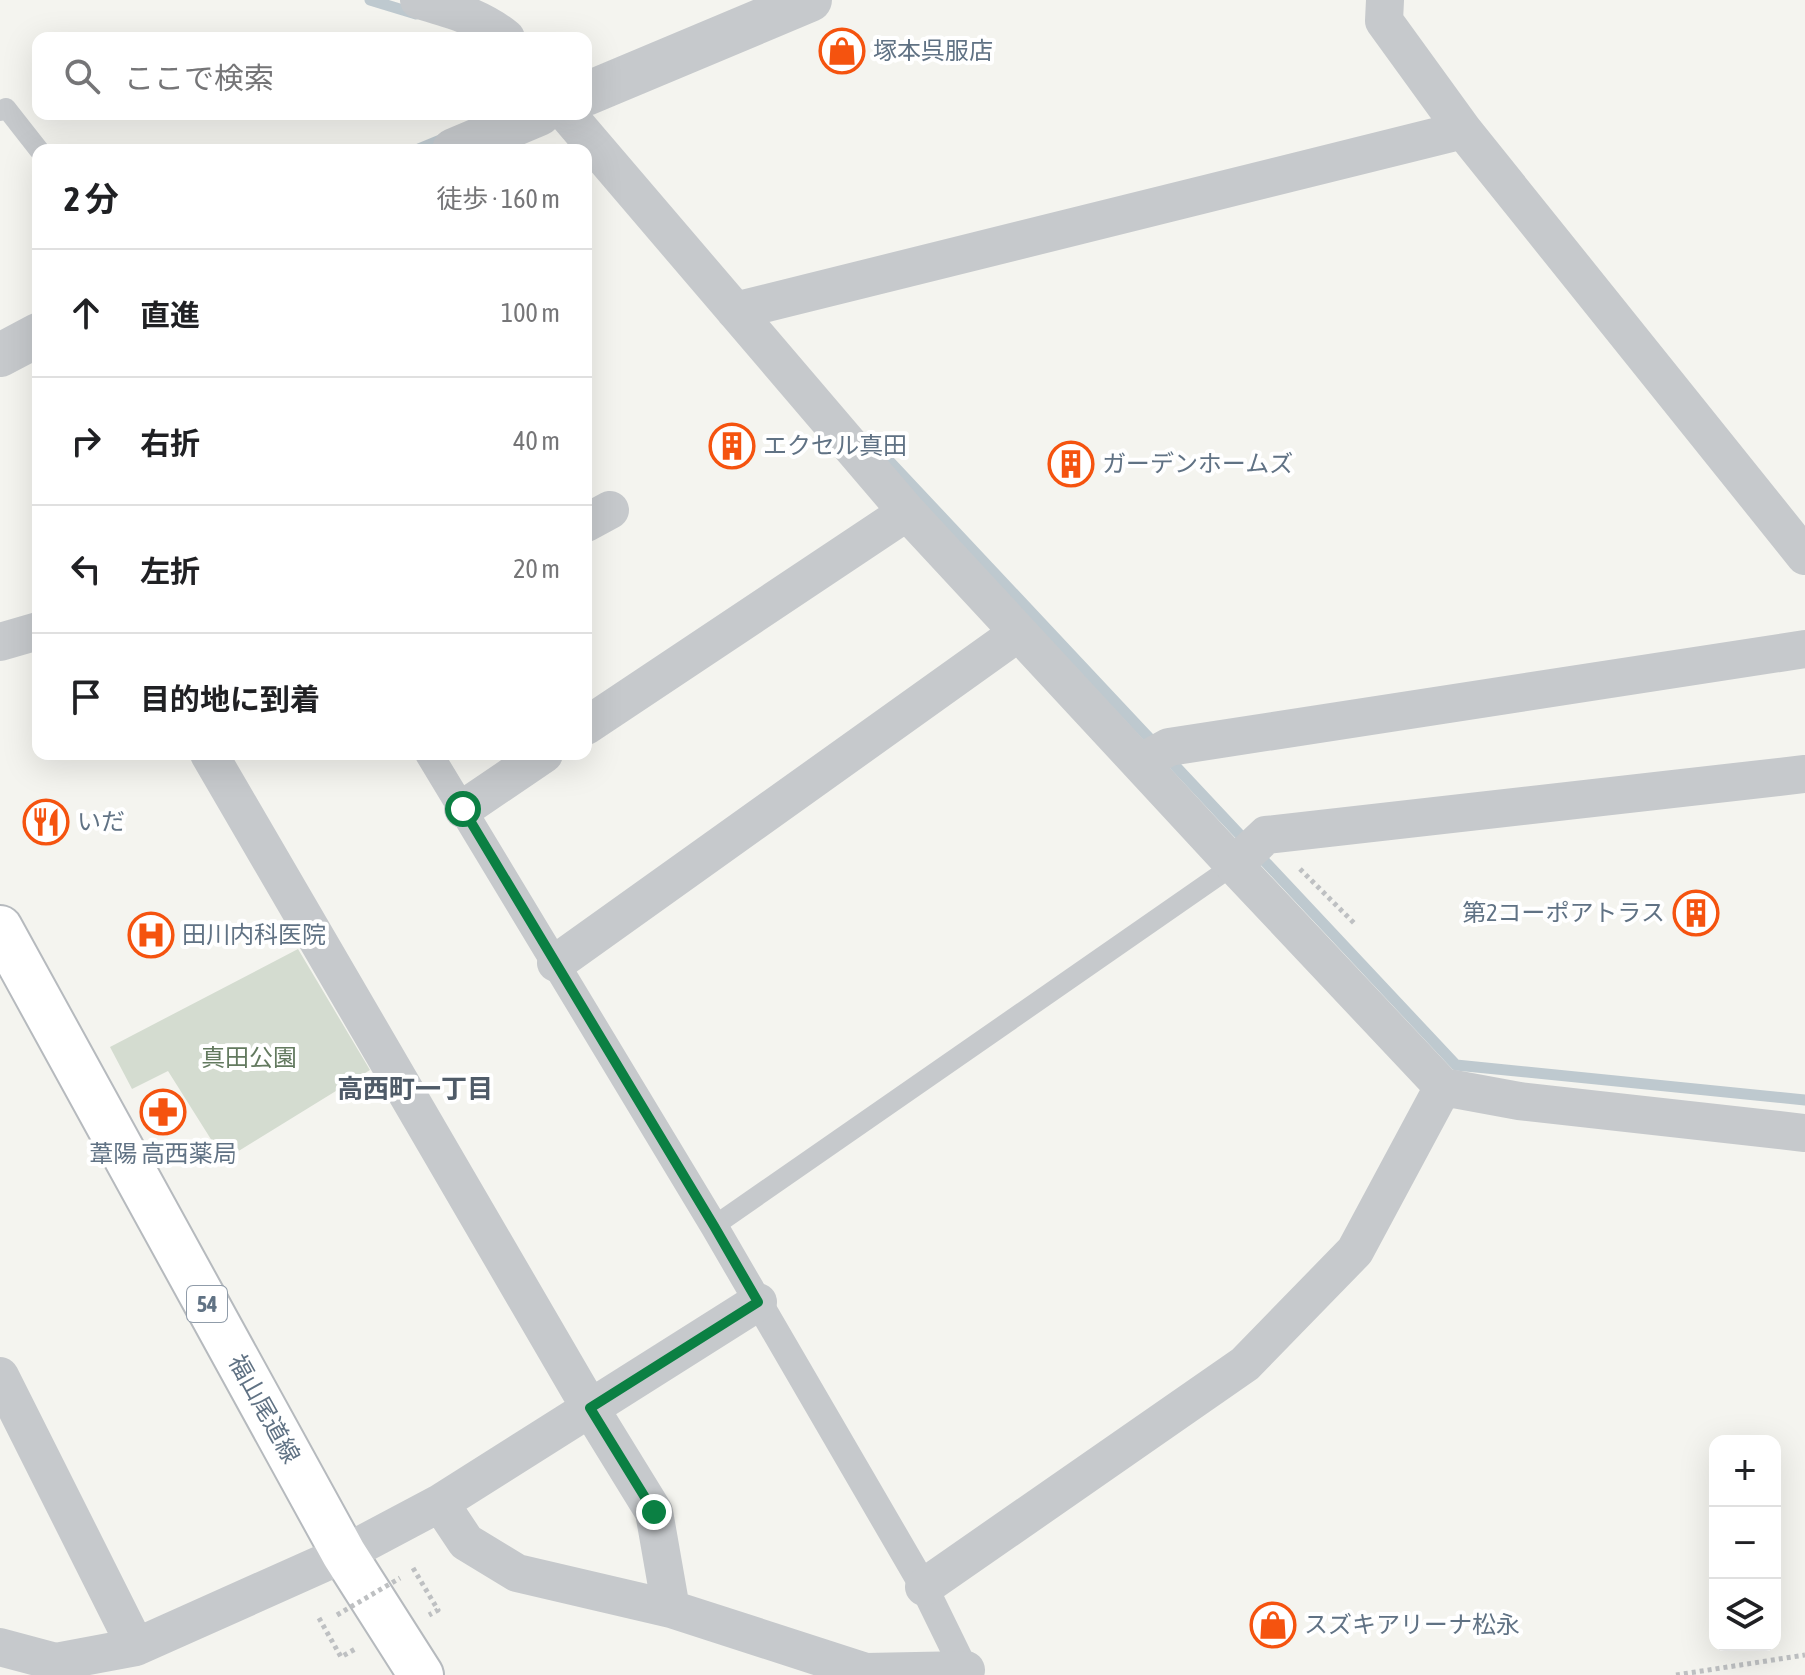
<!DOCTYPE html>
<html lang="ja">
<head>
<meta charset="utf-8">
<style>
	body { margin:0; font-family:"Asap Condensed","Noto Sans JP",sans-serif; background:#f2f2f2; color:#202124 }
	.controls { position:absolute; right:24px; bottom:24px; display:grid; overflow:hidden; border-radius:16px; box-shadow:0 8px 32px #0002 }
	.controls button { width:72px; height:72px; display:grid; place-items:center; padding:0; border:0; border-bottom:2px solid #e0e0e0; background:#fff; color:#202124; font:40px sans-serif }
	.stop { position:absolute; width:24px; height:24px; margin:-18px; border:6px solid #0b8043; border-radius:50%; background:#fff }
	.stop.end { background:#0b8043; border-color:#fff; box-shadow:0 2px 8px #0008 }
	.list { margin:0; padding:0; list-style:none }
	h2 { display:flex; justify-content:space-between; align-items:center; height:104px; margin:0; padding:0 32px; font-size:34px }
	h2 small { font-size:26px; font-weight:400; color:#757577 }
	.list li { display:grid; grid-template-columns:52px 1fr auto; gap:24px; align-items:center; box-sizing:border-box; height:128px; padding:0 32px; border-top:2px solid #e0e0e0 }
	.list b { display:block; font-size:30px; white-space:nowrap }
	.list em { font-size:26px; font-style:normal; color:#757577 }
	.icon { flex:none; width:44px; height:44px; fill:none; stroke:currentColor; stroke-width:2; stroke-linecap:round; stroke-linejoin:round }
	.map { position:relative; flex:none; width:1805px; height:1675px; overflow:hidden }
	.search { position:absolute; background:#fff; box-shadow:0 8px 32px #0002; left:32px; top:32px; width:560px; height:88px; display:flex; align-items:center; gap:20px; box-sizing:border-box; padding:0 28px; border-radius:16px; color:#757577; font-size:30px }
	.panel { position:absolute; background:#fff; box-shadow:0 8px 32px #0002; left:32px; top:144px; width:560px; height:616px; border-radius:16px }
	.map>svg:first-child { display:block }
	.green { fill:#d4dcd0 }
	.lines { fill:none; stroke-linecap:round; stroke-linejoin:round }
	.stream { stroke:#bec9cf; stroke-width:11 }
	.primary-casing { stroke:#b6babe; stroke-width:48 }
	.path { stroke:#bec0c2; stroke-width:5; stroke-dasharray:4 4; stroke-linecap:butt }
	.service { stroke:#c6c9cc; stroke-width:20 }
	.pedestrian { stroke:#c6c9cc; stroke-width:28 }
	.minor { stroke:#c6c9cc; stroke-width:38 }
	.tertiary { stroke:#c6c9cc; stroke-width:44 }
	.primary { stroke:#fff; stroke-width:44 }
	.path-bridge { stroke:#bec0c2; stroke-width:5; stroke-dasharray:4 4; stroke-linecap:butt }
	.route { stroke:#0b8043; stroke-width:10 }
	.labels { text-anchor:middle; stroke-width:8; stroke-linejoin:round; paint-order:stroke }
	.shield { fill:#fff; stroke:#909ca9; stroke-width:2 }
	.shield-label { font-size:22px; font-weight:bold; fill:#607284 }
	.poi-label { font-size:24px; fill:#607284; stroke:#fff; text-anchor:start }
	.park-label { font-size:24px; fill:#637a5f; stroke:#fff }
	.street-label { font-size:24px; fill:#607284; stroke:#fff }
	.neighbourhood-label { font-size:26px; font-weight:bold; fill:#4f5b68; stroke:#fff }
</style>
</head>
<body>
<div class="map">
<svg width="1805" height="1675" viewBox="0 0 1805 1675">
	<rect width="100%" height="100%" fill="#f4f4ef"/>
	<path class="green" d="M 298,949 L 370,1070 L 224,1160 L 168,1071 L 132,1089 L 110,1047 Z"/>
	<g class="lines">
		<path class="stream" d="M 370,0 L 416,14
			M 416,150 L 445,138
			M 877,448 L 1456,1065 L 1805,1100"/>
		<g class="primary-casing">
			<path id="primary" d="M 0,928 L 344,1554 L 421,1675"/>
		</g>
		<path class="path" d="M 1300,869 L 1354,923
			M 413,1568 L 438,1610 L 429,1615
			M 319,1618 L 341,1657 L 357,1648
			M 1676,1675 L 1805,1655"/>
		<path class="service" d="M 0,111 L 6,108 L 39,150
			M 714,1226 L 1234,865"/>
		<path class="pedestrian" d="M 429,754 L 714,1226 L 924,1587 L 967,1675"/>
		<path class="minor" d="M 419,0 C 450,9 480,17 506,38
			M 1385,0 L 1384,21 L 1463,130 L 1805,556
			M 567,114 L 907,512 L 1234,865 L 1443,1087 L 1519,1101 L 1805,1133
			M 735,311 L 1463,130
			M 586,523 L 610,510
			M 0,642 L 38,631
			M 586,726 L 907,512
			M 209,754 L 590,1408 L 654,1512 L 671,1609
			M 1140,763 L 1169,747 L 1805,649
			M 463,809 L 544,754
			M 1234,865 L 1266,835 L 1805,774
			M 556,963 L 1018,633
			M 0,1376 L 136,1647
			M 440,1503 L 466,1542 L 517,1573 L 671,1609 L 866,1672 L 966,1670
			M 924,1587 L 1245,1364 L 1355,1251 L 1443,1087
			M 0,1647 L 56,1662 L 136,1647 L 344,1554 L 440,1503 L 758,1302"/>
		<path class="tertiary" d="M 586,94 L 810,0
			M 454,150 L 539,114
			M 0,355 L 38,335"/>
		<use href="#primary" class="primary"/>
		<path class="path-bridge" d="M 337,1615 L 400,1578"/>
	</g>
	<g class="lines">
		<path class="route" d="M 463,809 L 714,1226 L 758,1302 L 590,1408 L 654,1512"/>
	</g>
	<defs>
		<g id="shop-ring" transform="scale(2.3)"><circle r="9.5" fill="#fff" stroke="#f5530f" stroke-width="1.5"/><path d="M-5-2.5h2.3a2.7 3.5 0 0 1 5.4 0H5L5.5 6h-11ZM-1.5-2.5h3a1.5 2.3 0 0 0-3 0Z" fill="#f5530f"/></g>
		<g id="building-ring" transform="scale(2.3)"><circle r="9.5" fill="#fff" stroke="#f5530f" stroke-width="1.5"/><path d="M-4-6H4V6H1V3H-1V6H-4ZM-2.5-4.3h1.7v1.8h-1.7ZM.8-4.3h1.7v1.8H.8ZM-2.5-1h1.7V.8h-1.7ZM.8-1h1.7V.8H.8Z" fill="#f5530f"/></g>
		<g id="restaurant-ring" transform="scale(2.3)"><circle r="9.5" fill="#fff" stroke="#f5530f" stroke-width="1.5"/><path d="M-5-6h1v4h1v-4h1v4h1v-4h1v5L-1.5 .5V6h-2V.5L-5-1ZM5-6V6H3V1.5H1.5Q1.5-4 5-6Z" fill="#f5530f"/></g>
		<g id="hospital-ring" transform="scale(2.3)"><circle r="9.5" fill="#fff" stroke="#f5530f" stroke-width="1.5"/><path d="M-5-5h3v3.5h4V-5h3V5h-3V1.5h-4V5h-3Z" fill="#f5530f"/></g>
		<g id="pharmacy-ring" transform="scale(2.3)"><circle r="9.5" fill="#fff" stroke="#f5530f" stroke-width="1.5"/><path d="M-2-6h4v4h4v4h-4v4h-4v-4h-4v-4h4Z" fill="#f5530f"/></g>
	</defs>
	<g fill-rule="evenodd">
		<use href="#shop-ring" x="842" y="51"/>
		<use href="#building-ring" x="732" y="446"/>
		<use href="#building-ring" x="1071" y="464"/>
		<use href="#restaurant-ring" x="46" y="822"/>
		<use href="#building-ring" x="1696" y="913"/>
		<use href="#hospital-ring" x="151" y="935"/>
		<use href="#pharmacy-ring" x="163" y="1112"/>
		<use href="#shop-ring" x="1273" y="1625"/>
	</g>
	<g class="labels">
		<rect class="shield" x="187" y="1286" width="40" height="36" rx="6"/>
		<g class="shield-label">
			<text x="207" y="1312">54</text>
		</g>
		<g class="poi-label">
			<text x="873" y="59">塚本呉服店</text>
			<text x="763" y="454">エクセル真田</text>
			<text x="1102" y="472">ガーデンホームズ</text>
			<text x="77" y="830">いだ</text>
			<text x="1665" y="921" text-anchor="end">第2コーポアトラス</text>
			<text x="182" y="943">田川内科医院</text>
			<text x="163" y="1162" text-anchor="middle">葦陽 高西薬局</text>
			<text x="1304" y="1633">スズキアリーナ松永</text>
		</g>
		<g class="park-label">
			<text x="249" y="1066">真田公園</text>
		</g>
		<g class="street-label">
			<text transform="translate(264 1409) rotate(61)" y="8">福山尾道線</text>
		</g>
		<g class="neighbourhood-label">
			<text x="415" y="1098">高西町一丁目</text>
		</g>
	</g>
</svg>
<div class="controls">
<button>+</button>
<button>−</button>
<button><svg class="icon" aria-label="layers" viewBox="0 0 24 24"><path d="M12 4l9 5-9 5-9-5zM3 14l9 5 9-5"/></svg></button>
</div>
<div class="stop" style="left:463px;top:809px"></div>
<div class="stop end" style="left:654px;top:1512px"></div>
<div class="search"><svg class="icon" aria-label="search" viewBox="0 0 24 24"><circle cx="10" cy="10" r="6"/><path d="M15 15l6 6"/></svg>ここで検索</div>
<section class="panel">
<h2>2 分<small>徒歩 · 160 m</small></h2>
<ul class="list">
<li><svg class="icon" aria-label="ahead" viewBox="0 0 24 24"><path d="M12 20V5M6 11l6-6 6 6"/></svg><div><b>直進</b></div><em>100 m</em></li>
<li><svg class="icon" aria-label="right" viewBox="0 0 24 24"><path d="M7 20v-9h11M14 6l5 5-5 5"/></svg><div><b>右折</b></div><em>40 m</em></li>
<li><svg class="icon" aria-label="left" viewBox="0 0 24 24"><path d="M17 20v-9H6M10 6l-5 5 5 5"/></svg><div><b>左折</b></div><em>20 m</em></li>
<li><svg class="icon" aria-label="arrive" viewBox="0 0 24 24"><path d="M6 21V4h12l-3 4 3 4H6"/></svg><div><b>目的地に到着</b></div></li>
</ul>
</section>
</div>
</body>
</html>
